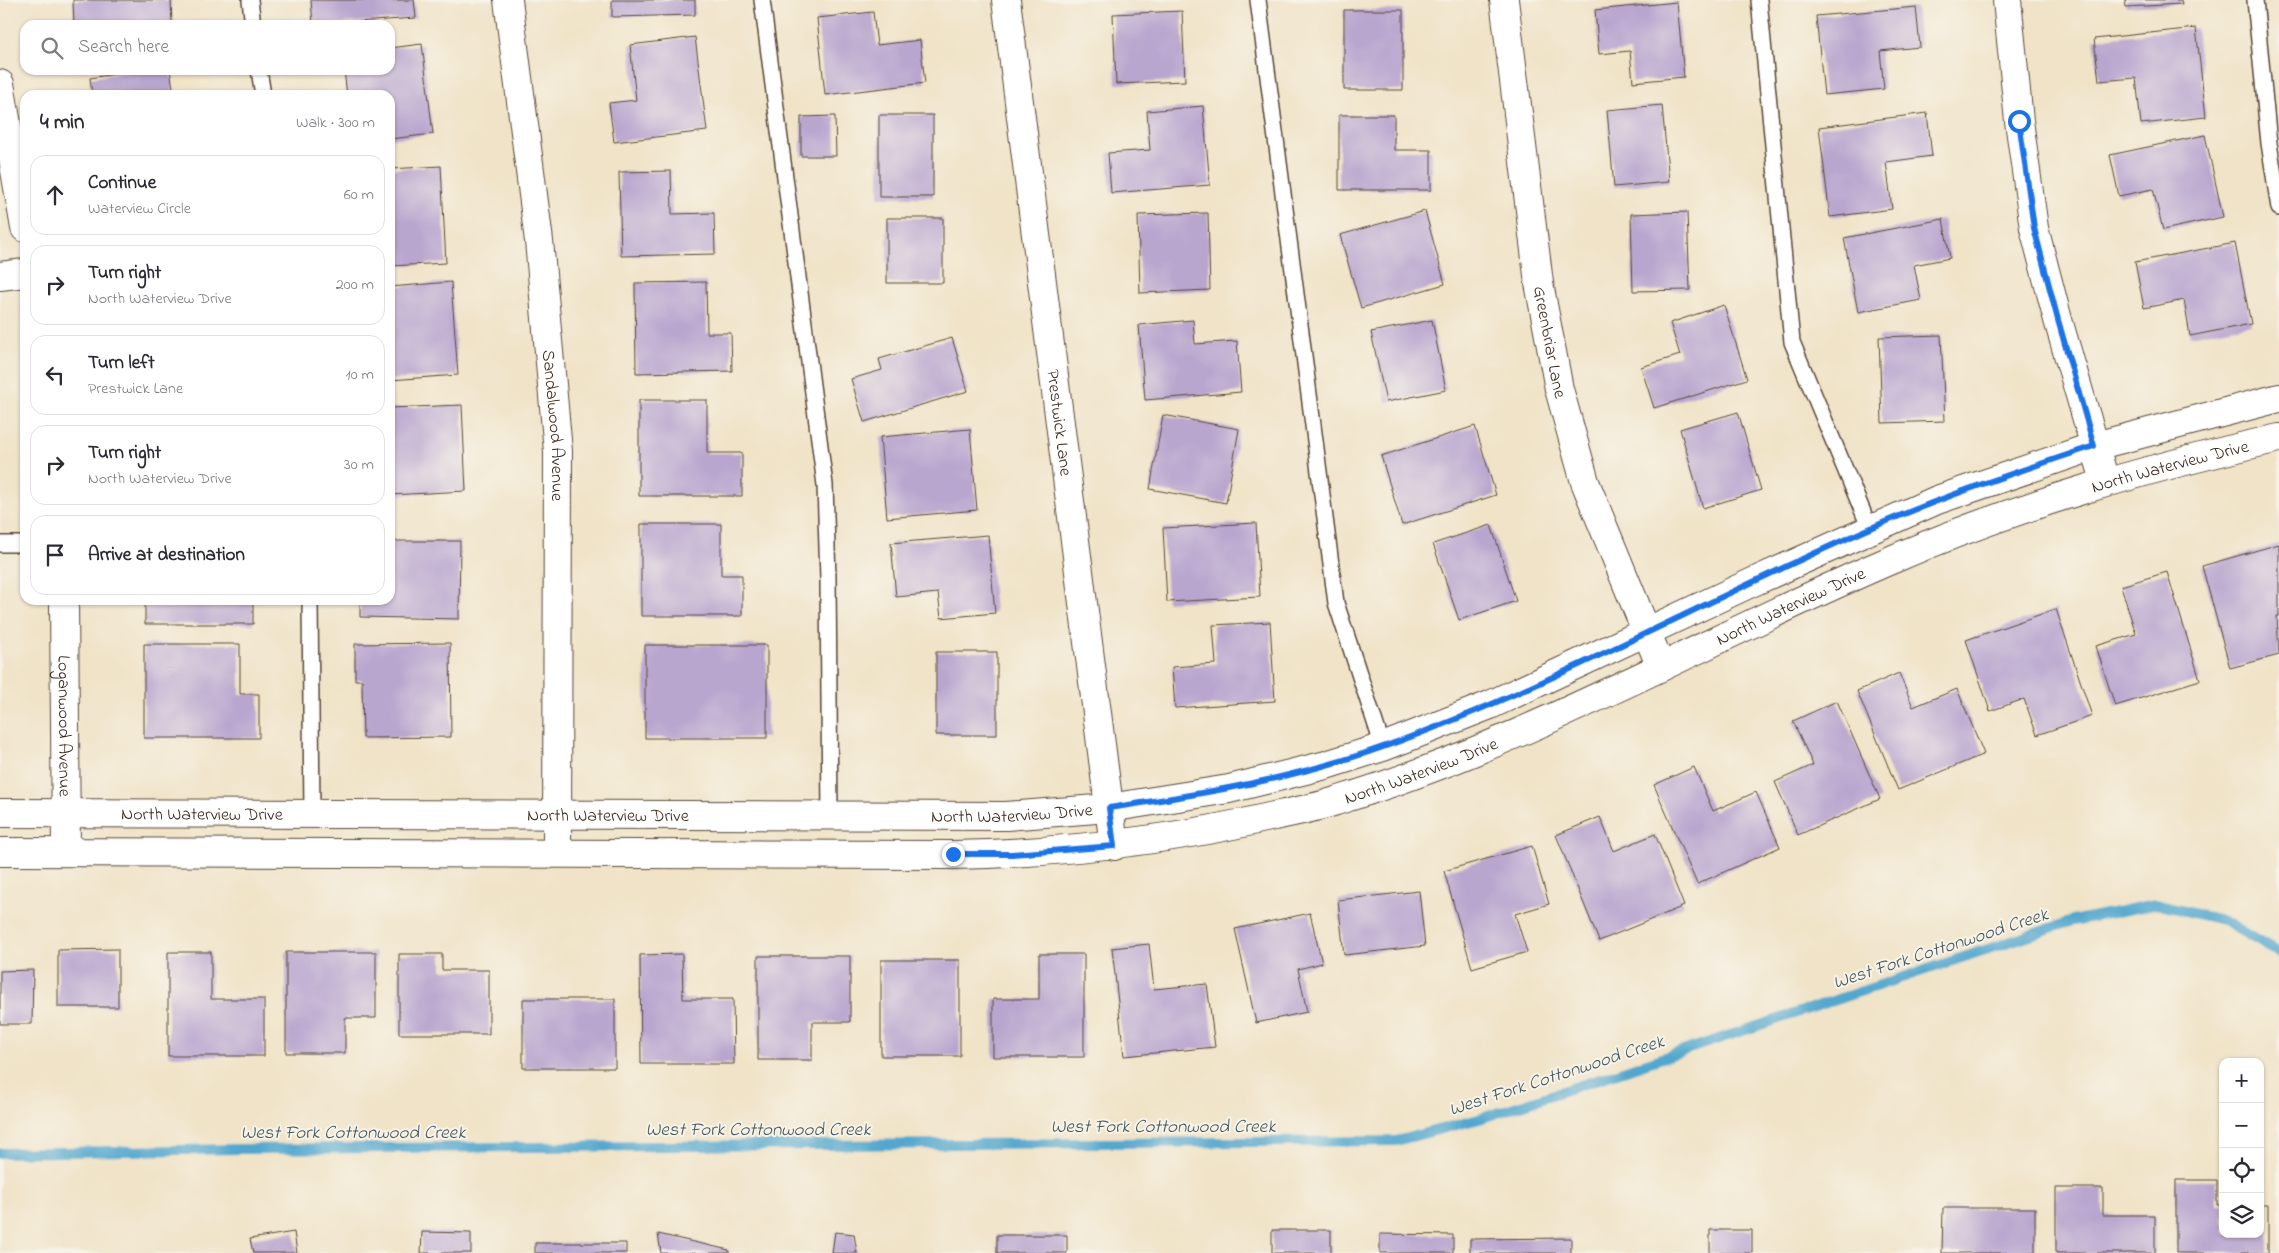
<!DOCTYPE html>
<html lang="en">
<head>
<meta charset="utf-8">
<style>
	body { margin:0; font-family:"Indie Flower",sans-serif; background:#f7f7f7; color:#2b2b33 }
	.controls { position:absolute; right:15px; bottom:15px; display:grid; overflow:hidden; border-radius:10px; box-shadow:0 1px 4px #0004 }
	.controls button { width:45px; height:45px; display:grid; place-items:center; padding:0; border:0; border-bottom:1px solid #e1e1e2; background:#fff; color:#2b2b33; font:25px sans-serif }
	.stop { position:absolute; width:15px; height:15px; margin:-11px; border:4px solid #1a73e8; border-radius:50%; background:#fff }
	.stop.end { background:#1a73e8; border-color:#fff; box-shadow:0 1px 5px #0008 }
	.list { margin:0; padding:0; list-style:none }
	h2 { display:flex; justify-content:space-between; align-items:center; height:65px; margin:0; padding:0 20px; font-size:21px }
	h2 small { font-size:16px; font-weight:400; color:#7c7c81 }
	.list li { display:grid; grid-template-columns:32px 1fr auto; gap:15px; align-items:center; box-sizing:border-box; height:80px; margin:0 10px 10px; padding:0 10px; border:1px solid #e1e1e2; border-radius:15px }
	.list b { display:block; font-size:19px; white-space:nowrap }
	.list p { margin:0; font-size:16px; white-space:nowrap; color:#7c7c81 }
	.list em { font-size:16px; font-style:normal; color:#7c7c81 }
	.icon { flex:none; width:28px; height:28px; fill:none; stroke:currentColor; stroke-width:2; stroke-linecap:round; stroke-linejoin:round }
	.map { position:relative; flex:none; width:2279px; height:1253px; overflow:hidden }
	.search { position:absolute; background:#fff; box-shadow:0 1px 4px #0004; left:20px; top:20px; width:375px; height:55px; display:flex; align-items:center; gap:12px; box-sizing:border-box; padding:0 18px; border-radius:15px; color:#7c7c81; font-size:19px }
	.panel { position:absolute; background:#fff; box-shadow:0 1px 4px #0004; left:20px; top:90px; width:375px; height:515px; border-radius:15px }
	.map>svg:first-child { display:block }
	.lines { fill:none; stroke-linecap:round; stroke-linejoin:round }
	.stream { stroke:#53a7ce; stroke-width:10 }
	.building { fill:#b9a6cf }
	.service-casing { stroke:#564637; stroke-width:18 }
	.minor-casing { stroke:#564637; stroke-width:30 }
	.tertiary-casing { stroke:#564637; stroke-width:30 }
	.service { stroke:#fff; stroke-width:15 }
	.minor { stroke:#fff; stroke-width:28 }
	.tertiary { stroke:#fff; stroke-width:28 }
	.route { stroke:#1a73e8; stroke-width:6 }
	.labels { text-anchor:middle; stroke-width:4; stroke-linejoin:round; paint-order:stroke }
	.street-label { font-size:18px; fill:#3b2a1e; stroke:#f7f3e8 }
	.water-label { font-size:19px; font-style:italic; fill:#43565c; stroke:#f7f3e8 }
</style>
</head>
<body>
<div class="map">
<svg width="2279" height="1253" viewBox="0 0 2279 1253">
	<rect width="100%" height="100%" fill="#f7f3e8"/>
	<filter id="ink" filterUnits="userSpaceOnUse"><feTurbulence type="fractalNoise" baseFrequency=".02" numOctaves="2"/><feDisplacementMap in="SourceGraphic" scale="10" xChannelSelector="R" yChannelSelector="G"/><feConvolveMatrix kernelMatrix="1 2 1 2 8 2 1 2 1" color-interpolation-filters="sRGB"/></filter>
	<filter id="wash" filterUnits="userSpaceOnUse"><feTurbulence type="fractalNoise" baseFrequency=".0096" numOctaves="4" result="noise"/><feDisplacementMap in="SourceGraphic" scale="20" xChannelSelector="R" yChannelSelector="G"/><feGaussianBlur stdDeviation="1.12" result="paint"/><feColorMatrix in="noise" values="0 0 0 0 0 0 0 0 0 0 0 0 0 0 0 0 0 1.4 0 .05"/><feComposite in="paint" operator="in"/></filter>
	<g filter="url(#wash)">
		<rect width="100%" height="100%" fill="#f0e3c7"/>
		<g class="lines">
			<path class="stream" d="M 0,1153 L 242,1149 L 1396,1141 L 1479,1119 L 2072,921 L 2156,904 L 2222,920 L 2279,953"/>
		</g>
		<g id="blocks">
			<path class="building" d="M 73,0 L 171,0 L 172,25 L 74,25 Z
				M 311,0 L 414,0 L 416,18 L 313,25 Z
				M 612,0 L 695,0 L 695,15 L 612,17 Z
				M 2125,0 L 2181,0 L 2182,4 L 2126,7 Z
				M 1677,2 L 1684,77 L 1633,82 L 1630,51 L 1599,54 L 1595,10 Z
				M 1916,7 L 1920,47 L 1880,51 L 1884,89 L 1824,95 L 1816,16 Z
				M 1344,10 L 1403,10 L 1403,90 L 1344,90 Z
				M 1182,11 L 1185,81 L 1116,84 L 1113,14 Z
				M 873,12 L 877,45 L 920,40 L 925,83 L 825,95 L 817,18 Z
				M 2196,28 L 2206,117 L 2141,124 L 2136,78 L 2099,81 L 2094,39 Z
				M 695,37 L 707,131 L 614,142 L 609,103 L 636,100 L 630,45 Z
				M 422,44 L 433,134 L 390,139 L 390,95 L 347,95 L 344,70 L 390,70 L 390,48 Z
				M 140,70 L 170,70 L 174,94 L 194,91 L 194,95 L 92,95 L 90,78 Z
				M 1662,105 L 1669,182 L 1614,187 L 1607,110 Z
				M 1203,106 L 1210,185 L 1111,193 L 1108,153 L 1150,150 L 1147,111 Z
				M 1927,113 L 1932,156 L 1886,162 L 1892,209 L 1830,217 L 1819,127 Z
				M 879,115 L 933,115 L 933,197 L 879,197 Z
				M 1339,115 L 1394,115 L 1394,150 L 1431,150 L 1431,190 L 1339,190 Z
				M 835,116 L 836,156 L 801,156 L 801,117 Z
				M 2205,135 L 2223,217 L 2163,230 L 2153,189 L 2119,196 L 2110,155 Z
				M 441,166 L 446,263 L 390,266 L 390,169 Z
				M 671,171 L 672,214 L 714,213 L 715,254 L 621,256 L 619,172 Z
				M 1425,211 L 1445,284 L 1361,308 L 1340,235 Z
				M 1687,212 L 1690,290 L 1633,291 L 1631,214 Z
				M 1208,213 L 1210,290 L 1140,293 L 1138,215 Z
				M 887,218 L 943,218 L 943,283 L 887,283 Z
				M 1943,219 L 1950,258 L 1914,265 L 1921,300 L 1858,312 L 1844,238 Z
				M 2235,243 L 2251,324 L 2190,336 L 2184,300 L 2144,308 L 2135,262 Z
				M 451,282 L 458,375 L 390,380 L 390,287 Z
				M 706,282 L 707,333 L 731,333 L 732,371 L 636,373 L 635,283 Z
				M 1724,305 L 1747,379 L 1654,408 L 1641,367 L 1680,355 L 1670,323 Z
				M 1193,320 L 1195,344 L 1237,341 L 1241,392 L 1145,400 L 1139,325 Z
				M 1432,320 L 1446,390 L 1386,402 L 1371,332 Z
				M 1941,335 L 1945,421 L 1882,423 L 1879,337 Z
				M 952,338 L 968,391 L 864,422 L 851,379 L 882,370 L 879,359 Z
				M 639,400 L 707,400 L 707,453 L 742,453 L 742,496 L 639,496 Z
				M 462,405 L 466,491 L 390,495 L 390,408 Z
				M 1738,412 L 1761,490 L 1703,508 L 1680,429 Z
				M 1163,415 L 1239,429 L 1226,503 L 1150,489 Z
				M 1475,426 L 1496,495 L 1402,525 L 1381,456 Z
				M 970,429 L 977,510 L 887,518 L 880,437 Z
				M 1256,523 L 1260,597 L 1167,602 L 1163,528 Z
				M 641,524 L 721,524 L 721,575 L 742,575 L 742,616 L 641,616 Z
				M 1491,525 L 1516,601 L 1459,620 L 1433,544 Z
				M 988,535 L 995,613 L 941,618 L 938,593 L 896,597 L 891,543 Z
				M 390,541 L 460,541 L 459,619 L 360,617 L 360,600 L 390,600 Z
				M 2279,544 L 2279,616 L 2277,616 L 2279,655 L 2230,668 L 2202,566 Z
				M 2167,572 L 2200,680 L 2115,706 L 2096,646 L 2136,634 L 2121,586 Z
				M 145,600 L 253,600 L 253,624 L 145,624 Z
				M 2056,609 L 2092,716 L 2037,735 L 2024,699 L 1990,711 L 1966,640 Z
				M 1270,622 L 1275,701 L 1175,708 L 1172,667 L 1216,664 L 1213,625 Z
				M 450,643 L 451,737 L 363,738 L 362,680 L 355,680 L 355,644 Z
				M 144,644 L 240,644 L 240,694 L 259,694 L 259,738 L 144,738 Z
				M 645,645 L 767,645 L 767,738 L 645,738 Z
				M 936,652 L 997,652 L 997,735 L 936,735 Z
				M 1899,673 L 1913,707 L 1957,689 L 1984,754 L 1898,790 L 1857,691 Z
				M 1837,701 L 1880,799 L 1798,835 L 1775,782 L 1813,765 L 1793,721 Z
				M 1694,767 L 1713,811 L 1756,792 L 1780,847 L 1697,884 L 1654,785 Z
				M 1600,817 L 1614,851 L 1655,834 L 1684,906 L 1599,941 L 1556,835 Z
				M 1532,846 L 1549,904 L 1515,914 L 1527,952 L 1472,968 L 1444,871 Z
				M 1419,891 L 1425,946 L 1344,955 L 1338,900 Z
				M 1310,913 L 1322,963 L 1298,969 L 1307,1012 L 1256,1023 L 1235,929 Z
				M 1149,944 L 1154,989 L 1207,984 L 1215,1047 L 1124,1056 L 1112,948 Z
				M 118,949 L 118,1007 L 58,1007 L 58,950 Z
				M 168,952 L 211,952 L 211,999 L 264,999 L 264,1056 L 168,1056 Z
				M 286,952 L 376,952 L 376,1018 L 345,1018 L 345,1053 L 286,1053 Z
				M 399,954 L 442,954 L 442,970 L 489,970 L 489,1034 L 399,1034 Z
				M 682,954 L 683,999 L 733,999 L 734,1064 L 641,1064 L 640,955 Z
				M 1039,954 L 1084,954 L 1084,1057 L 993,1057 L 993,999 L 1039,999 Z
				M 758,956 L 850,956 L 850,1022 L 812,1022 L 812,1060 L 758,1060 Z
				M 881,960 L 960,960 L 960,1056 L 881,1056 Z
				M 33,970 L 32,1024 L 0,1024 L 0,971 Z
				M 523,999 L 615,999 L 615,1068 L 523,1068 Z
				M 2176,1180 L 2217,1180 L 2217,1205 L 2223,1205 L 2223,1234 L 2260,1234 L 2260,1205 L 2268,1205 L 2268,1253 L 2176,1253 Z
				M 2056,1188 L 2103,1188 L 2103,1215 L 2155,1215 L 2155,1253 L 2056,1253 Z
				M 1943,1208 L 2035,1208 L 2035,1253 L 1942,1253 Z
				M 1272,1230 L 1331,1230 L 1331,1253 L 1272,1253 Z
				M 1710,1230 L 1752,1230 L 1752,1253 L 1710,1253 Z
				M 294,1232 L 297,1253 L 253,1253 L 250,1239 Z
				M 422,1232 L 471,1233 L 471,1253 L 421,1253 Z
				M 835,1232 L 854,1234 L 857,1253 L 832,1253 Z
				M 658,1234 L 729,1250 L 729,1253 L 661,1253 Z
				M 1380,1234 L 1453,1235 L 1453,1253 L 1380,1253 Z
				M 997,1235 L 1067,1235 L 1067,1253 L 997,1253 Z
				M 1571,1238 L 1571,1253 L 1470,1253 L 1470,1239 Z
				M 535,1243 L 626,1243 L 626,1253 L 535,1253 Z"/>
		</g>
	</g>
	<g filter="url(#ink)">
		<use href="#blocks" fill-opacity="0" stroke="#564637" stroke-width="1"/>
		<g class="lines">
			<g class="service-casing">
				<path id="service" d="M 250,0 L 253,25
					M 762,0 L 825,485 L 828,578 L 830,817
					M 1258,0 L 1336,603 L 1383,747
					M 1759,0 L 1792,342 L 1870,529
					M 2255,0 L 2269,143 L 2279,208
					M 259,70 L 263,95
					M 0,544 L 25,544
					M 310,600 L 312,815"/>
			</g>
			<g class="minor-casing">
				<g id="minor">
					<path id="s1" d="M 508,0 L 539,241 L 558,451 L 557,852"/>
					<path id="s2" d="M 1006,0 L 1114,846"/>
					<path id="s3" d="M 1504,0 L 1539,283 L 1559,389 L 1585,482 L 1661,667"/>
					<path d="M 2007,0 L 2019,121 L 2034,228 L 2058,320 L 2105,481"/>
					<path d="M 0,84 L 25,228"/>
					<path d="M 0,276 L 25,273"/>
					<path id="s4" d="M 64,600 L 66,852"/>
				</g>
			</g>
			<g class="tertiary-casing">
				<g id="tertiary">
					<path id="s5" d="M 0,813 L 1006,816 L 1109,808 L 1229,789 L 1326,765 L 1383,747 L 1490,705 L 1753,582 L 1937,500 L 2095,446 L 2279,398"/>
					<path id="s6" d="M 0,852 L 953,855 C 1062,853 1168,841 1274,816 C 1294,812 1315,808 1336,801 C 1527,743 1701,642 1884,563 C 2011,507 2144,469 2279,438"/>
				</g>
			</g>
			<use href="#service" class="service"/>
			<use href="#minor" class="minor"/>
			<use href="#tertiary" class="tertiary"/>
		</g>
	</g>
	<g class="lines" filter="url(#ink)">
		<path class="route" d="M 953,854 L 1012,854 L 1114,846 L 1109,808 C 1202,794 1294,779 1383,747 C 1551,687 1707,599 1871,528 C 1944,496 2019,471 2094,446 L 2058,320 L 2034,228 L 2019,121"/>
	</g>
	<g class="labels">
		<g class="street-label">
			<text dy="6" stroke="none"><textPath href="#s3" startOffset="345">Greenbriar Lane</textPath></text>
			<text dy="6" stroke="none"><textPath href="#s2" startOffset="426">Prestwick Lane</textPath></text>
			<text dy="6" stroke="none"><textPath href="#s1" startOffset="428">Sandalwood Avenue</textPath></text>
			<text dy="6" stroke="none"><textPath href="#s6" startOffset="2241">North Waterview Drive</textPath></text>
			<text dy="6" stroke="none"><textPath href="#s6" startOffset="1836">North Waterview Drive</textPath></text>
			<text dy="6" stroke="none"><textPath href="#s4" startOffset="126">Loganwood Avenue</textPath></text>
			<text dy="6" stroke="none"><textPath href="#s6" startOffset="1431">North Waterview Drive</textPath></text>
			<text dy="6" stroke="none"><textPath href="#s5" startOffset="1012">North Waterview Drive</textPath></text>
			<text dy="6" stroke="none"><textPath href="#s5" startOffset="202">North Waterview Drive</textPath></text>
			<text dy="6" stroke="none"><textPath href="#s5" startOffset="608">North Waterview Drive</textPath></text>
		</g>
		<g class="water-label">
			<text transform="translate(1940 947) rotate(-18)" y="7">West Fork Cottonwood Creek</text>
			<text transform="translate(1556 1074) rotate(-18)" y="7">West Fork Cottonwood Creek</text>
			<text x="1163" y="1132">West Fork Cottonwood Creek</text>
			<text x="758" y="1135">West Fork Cottonwood Creek</text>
			<text x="353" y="1138">West Fork Cottonwood Creek</text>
		</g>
	</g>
</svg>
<div class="controls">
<button>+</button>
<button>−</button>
<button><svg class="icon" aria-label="locate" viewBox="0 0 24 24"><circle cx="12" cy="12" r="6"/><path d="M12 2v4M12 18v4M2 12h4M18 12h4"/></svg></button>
<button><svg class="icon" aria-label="layers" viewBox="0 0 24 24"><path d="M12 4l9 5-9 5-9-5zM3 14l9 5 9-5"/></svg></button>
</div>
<div class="stop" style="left:2019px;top:121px"></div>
<div class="stop end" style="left:953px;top:854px"></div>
<div class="search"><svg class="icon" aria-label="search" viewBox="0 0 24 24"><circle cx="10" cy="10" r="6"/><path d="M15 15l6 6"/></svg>Search here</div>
<section class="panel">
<h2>4 min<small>Walk · 300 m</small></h2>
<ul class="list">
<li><svg class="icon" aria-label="ahead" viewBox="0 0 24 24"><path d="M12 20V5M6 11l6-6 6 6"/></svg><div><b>Continue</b><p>Waterview Circle</p></div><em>60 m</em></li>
<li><svg class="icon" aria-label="right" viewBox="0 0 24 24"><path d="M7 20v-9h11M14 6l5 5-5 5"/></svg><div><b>Turn right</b><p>North Waterview Drive</p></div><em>200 m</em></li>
<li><svg class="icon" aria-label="left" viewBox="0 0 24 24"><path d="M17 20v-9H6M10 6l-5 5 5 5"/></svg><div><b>Turn left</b><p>Prestwick Lane</p></div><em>10 m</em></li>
<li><svg class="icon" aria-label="right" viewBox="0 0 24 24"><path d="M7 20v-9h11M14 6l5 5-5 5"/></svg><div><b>Turn right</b><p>North Waterview Drive</p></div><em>30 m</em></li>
<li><svg class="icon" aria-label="arrive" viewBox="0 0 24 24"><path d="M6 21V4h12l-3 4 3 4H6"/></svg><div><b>Arrive at destination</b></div></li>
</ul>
</section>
</div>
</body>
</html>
